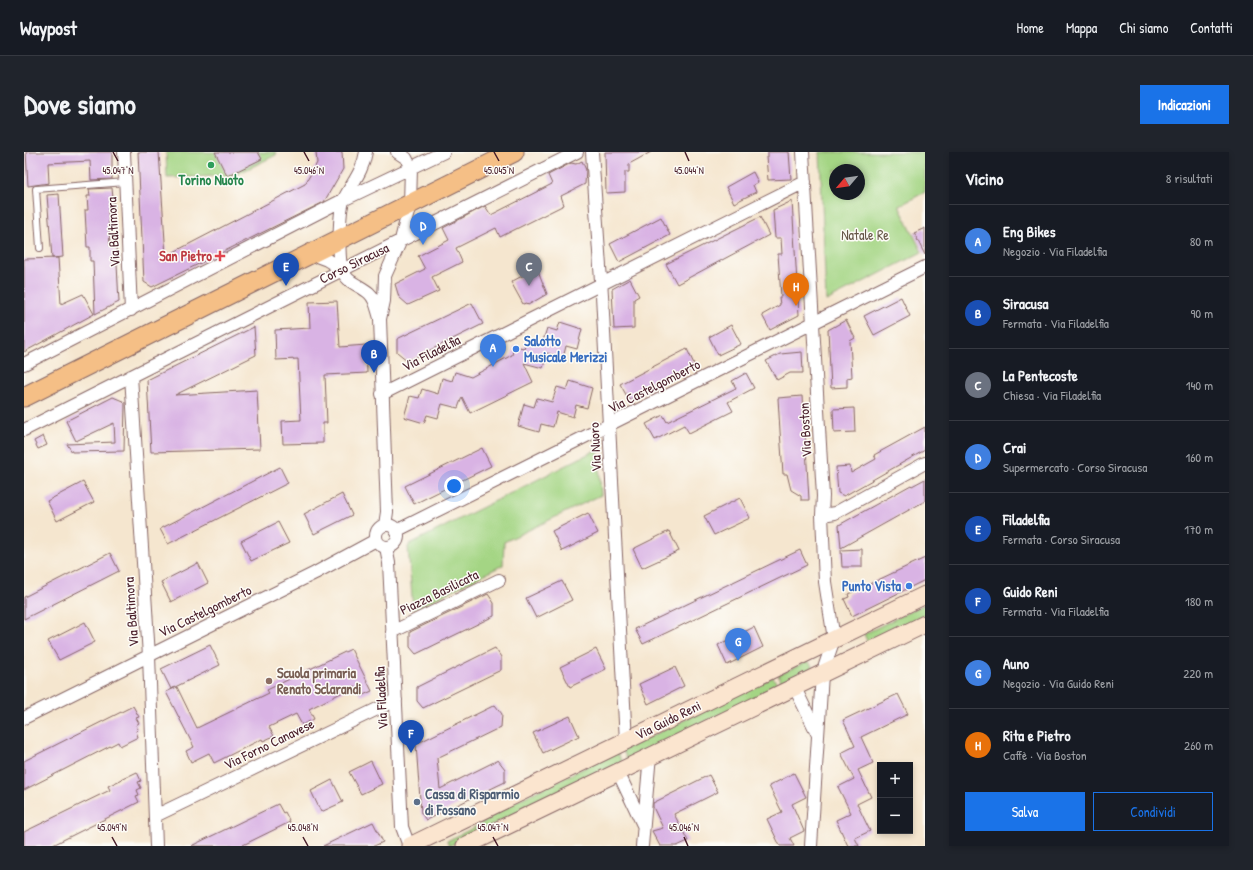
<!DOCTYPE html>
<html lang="it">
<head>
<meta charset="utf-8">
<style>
	body { margin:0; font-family:"Patrick Hand",sans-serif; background:#20242c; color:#f1f3f6 }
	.controls { position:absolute; right:12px; bottom:12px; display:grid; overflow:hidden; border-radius:0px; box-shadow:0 2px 6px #0003 }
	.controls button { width:36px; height:36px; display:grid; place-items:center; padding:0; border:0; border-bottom:1px solid #363941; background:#171b24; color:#f1f3f6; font:20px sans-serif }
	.compass { position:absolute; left:805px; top:12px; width:36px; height:36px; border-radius:50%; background:#171b24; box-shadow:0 2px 6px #0003; rotate:241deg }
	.you { position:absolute; left:430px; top:334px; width:14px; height:14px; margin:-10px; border:3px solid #fff; border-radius:50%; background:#1a73e8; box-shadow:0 0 0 6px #1a73e833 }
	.badge { display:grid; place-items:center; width:26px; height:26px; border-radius:50%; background:#1a73e8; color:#fff; font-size:13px; font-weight:700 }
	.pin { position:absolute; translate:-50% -33px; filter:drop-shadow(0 1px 2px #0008) }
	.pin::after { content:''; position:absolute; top:21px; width:14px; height:12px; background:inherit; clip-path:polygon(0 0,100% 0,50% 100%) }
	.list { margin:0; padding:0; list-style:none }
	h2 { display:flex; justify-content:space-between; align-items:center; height:52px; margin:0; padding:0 16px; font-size:17px }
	h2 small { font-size:13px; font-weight:400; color:#9ea1a6 }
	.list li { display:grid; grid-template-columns:26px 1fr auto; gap:12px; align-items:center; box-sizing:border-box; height:72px; padding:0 16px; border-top:1px solid #363941 }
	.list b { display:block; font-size:15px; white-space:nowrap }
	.list p { margin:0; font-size:13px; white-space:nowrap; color:#9ea1a6 }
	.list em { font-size:13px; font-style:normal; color:#9ea1a6 }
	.actions { display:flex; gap:8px; padding:12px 16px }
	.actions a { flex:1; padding:9px 0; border:1px solid #1a73e8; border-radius:0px; text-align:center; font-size:14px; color:#1a73e8 }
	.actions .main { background:#1a73e8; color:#fff }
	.map { position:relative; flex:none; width:901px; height:694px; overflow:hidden; border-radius:0px }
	header { display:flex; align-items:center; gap:24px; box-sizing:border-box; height:56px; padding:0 20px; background:#171b24; border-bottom:1px solid #363941 }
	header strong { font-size:19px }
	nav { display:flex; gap:22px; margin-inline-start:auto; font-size:14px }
	.intro { display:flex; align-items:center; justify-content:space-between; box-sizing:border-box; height:96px; padding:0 24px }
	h1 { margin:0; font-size:28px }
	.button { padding:10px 18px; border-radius:0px; background:#1a73e8; color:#fff; font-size:14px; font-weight:700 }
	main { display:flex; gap:24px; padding:0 24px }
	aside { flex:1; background:#171b24; border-radius:0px; box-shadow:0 2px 6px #0003 }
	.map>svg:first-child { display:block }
	.green { fill:#a4d584; stroke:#777a58; fill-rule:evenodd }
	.building { fill:#d9b3e4 }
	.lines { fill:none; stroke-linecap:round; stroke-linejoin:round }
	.service-casing { stroke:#866564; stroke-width:8 }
	.minor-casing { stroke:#866564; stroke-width:14 }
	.secondary-casing { stroke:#866564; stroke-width:19 }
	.primary-casing { stroke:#866564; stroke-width:21 }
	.service { stroke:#fff; stroke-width:6 }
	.minor { stroke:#fff; stroke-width:12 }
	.secondary { stroke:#fbe5cf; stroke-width:17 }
	.primary { stroke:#f5bf86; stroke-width:19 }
	.ticks { fill:none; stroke:#4a1f2b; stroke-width:1.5 }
	.leisure-dot { fill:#2e9e5b; stroke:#fdfcf7; stroke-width:1.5 }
	.health-dot { fill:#e0444e; stroke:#fdfcf7; stroke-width:1.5 }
	.shop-dot { fill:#3f7fe0; stroke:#fdfcf7; stroke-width:1.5 }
	.education-dot { fill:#8d6e63; stroke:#fdfcf7; stroke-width:1.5 }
	.service-dot { fill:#5c6f8a; stroke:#fdfcf7; stroke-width:1.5 }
	.labels { text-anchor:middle; stroke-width:3; stroke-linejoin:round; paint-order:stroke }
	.leisure-label { font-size:14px; font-weight:bold; fill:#27864d; stroke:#fdfcf7 }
	.street-label { font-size:14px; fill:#4a1f2b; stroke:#fdfcf7 }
	.park-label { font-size:14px; fill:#655646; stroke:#fdfcf7 }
	.health-label { font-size:14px; font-weight:bold; fill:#be3a42; stroke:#fdfcf7; text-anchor:end }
	.shop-label { font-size:14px; font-weight:bold; fill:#366cbe; stroke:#fdfcf7; text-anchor:start }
	.education-label { font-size:14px; font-weight:bold; fill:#785e54; stroke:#fdfcf7; text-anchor:start }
	.service-label { font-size:14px; font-weight:bold; fill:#4e5e75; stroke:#fdfcf7; text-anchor:start }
	.ticks-label { font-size:10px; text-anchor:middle; fill:#4a1f2b; stroke:#fdfcf7; stroke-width:3; stroke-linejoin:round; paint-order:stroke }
</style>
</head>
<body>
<header>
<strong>Waypost</strong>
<nav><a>Home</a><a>Mappa</a><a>Chi siamo</a><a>Contatti</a></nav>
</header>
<div class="intro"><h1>Dove siamo</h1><a class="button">Indicazioni</a></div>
<main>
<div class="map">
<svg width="901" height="694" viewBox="0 0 901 694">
	<rect width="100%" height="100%" fill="#fdfcf7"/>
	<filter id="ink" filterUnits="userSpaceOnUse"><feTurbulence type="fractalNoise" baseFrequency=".025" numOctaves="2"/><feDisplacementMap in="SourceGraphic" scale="8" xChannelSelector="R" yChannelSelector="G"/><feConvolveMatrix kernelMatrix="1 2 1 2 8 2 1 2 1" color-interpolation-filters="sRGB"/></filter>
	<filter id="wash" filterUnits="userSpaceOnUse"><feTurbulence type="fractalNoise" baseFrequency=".012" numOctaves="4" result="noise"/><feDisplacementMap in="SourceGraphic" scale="16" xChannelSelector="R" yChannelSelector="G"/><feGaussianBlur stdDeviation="0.9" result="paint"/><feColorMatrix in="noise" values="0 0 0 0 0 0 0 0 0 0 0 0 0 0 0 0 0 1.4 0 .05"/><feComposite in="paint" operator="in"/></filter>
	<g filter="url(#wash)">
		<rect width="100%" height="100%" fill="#f5e6cf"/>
		<path class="green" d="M 142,0 L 252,0 L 252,3 L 199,29 L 195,24 L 143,26 Z
			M 796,0 L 901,0 L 901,40 L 875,54 L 898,100 L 802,149 ZM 811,18 L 835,18 L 835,42 L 811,42 Z
			M 574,297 L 577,343 L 480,390 L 479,413 L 389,458 L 384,395 L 386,392 Z
			M 901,452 L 901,463 L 844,491 L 840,482 Z
			M 784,509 L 789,515 L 786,519 L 758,532 L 754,523 Z
			M 749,525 L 754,534 L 603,608 L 599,598 Z
			M 593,600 L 598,610 L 425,694 L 423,689 L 455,673 L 478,656 Z"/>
		<g id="blocks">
			<path class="building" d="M 2,0 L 88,0 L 88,27 L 67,28 L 66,9 L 24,11 L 25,31 L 4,34 Z
				M 114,0 L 135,0 L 142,104 L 281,32 L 293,11 L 292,0 L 318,0 L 319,17 L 300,50 L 128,135 L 120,130 Z
				M 191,0 L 234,0 L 238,7 L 203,24 Z
				M 581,0 L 627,0 L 605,12 L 605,20 L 601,20 L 601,40 L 582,41 Z
				M 744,0 L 765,0 L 767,27 L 744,28 L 742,5 L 744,5 Z
				M 558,9 L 562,18 L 561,32 L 537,44 L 540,53 L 476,85 L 472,76 L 432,96 L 438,110 L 408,125 L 415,139 L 384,153 L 375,145 L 371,132 L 401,117 L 394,104 L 425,88 L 419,76 L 461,54 L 467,63 L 528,32 L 524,23 L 547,11 L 552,12 Z
				M 729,20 L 734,30 L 729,33 L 732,40 L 710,51 L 702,35 Z
				M 88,36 L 90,57 L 84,57 L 86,94 L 92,94 L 95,150 L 71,162 L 69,109 L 66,109 L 66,95 L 63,95 L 61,58 L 64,58 L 63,44 L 66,44 L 65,37 Z
				M 35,42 L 39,105 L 28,106 L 23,43 Z
				M 768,49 L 775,163 L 746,178 L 738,163 L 756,153 L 755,145 L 757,145 L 754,102 L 758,102 L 757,86 L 751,86 L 749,58 Z
				M 637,65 L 646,83 L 595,110 L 586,92 Z
				M 736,65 L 745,83 L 653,132 L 642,112 Z
				M 901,76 L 901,103 L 890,81 Z
				M 34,106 L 37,152 L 59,142 L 70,162 L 0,200 L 0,107 Z
				M 513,116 L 523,142 L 504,153 L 502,151 L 499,152 L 487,130 Z
				M 606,127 L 615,144 L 610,147 L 610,176 L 590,177 L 588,137 Z
				M 877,145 L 886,164 L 850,183 L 840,164 Z
				M 313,149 L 316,195 L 342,193 L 343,221 L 301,223 L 303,271 L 299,271 L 299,291 L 259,292 L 258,269 L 277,268 L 274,207 L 252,208 L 251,178 L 286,176 L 285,150 Z
				M 448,151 L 459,172 L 384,209 L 373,200 L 373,187 Z
				M 822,168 L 831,186 L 826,189 L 828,225 L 823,226 L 823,235 L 807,236 L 804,178 Z
				M 536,170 L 558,177 L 553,197 L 542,194 L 539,206 L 523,201 L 519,216 L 500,211 L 509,230 L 446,261 L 438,245 L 434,256 L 418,252 L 414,266 L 403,263 L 400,271 L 380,265 L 386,244 L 395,246 L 398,237 L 414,242 L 418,226 L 428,229 L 431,220 L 447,225 L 488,203 L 490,194 L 500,196 L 503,187 L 518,192 L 523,176 L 533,179 Z
				M 707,173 L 717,192 L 694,203 L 685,185 Z
				M 230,175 L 232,203 L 151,243 L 233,238 L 236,297 L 127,300 L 123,228 Z
				M 663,197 L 671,214 L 605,248 L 596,232 Z
				M 778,200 L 779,221 L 766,221 L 753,228 L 742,209 L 756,202 Z
				M 722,221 L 730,236 L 704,250 L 709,259 L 665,281 L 660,273 L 631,288 L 622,272 L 639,263 L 643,270 L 712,236 L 708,229 Z
				M 546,229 L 568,236 L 563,256 L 552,253 L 549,265 L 533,260 L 529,275 L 517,272 L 515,280 L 494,274 L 500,252 L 510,255 L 513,246 L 528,250 L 533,235 L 543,238 Z
				M 778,244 L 780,278 L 781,278 L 785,348 L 777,348 L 777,344 L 767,338 L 763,322 L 759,322 L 756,279 L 754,246 Z
				M 89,245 L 101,250 L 100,299 L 48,300 L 43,292 L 91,290 L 90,271 L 52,289 L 42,269 Z
				M 830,256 L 831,280 L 810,281 L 809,257 Z
				M 901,275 L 901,298 L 820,344 L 814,341 L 812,315 L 826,314 L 827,321 L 852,307 L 850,303 Z
				M 19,284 L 23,293 L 14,297 L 10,289 Z
				M 458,296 L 467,314 L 390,352 L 381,334 Z
				M 256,315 L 264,331 L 144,392 L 136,377 Z
				M 901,327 L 901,349 L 817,396 L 815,373 L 887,333 L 888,334 Z
				M 59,330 L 70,350 L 33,369 L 23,349 Z
				M 318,342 L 328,363 L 290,382 L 280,362 Z
				M 716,346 L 726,366 L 690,383 L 680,364 Z
				M 564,361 L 574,381 L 538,399 L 528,379 Z
				M 254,370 L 265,391 L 227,409 L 217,389 Z
				M 645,379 L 655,399 L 618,416 L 609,397 Z
				M 838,397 L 838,415 L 818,415 L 817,398 Z
				M 776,398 L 783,413 L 619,492 L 611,477 Z
				M 86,401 L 95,419 L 0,467 L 0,445 Z
				M 901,406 L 901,428 L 828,464 L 820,447 L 825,445 L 824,442 Z
				M 174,411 L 184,431 L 147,450 L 137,430 Z
				M 538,429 L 548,448 L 512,466 L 502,446 Z
				M 464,442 L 470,451 L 470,464 L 392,502 L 386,495 L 386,480 Z
				M 61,470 L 71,490 L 35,508 L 24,489 Z
				M 730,475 L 739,495 L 703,513 L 694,493 Z
				M 186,493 L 196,513 L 147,537 L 137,517 Z
				M 471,496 L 477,505 L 477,518 L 399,556 L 393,549 L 393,535 Z
				M 327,497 L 348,539 L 337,544 L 331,534 L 285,557 L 290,567 L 278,573 L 272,562 L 245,575 L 250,584 L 239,589 L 238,587 L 190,611 L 185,601 L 167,610 L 162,599 L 170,595 L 142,540 L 153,535 L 173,576 L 245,541 L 243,538 Z
				M 572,497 L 582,517 L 546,535 L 536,515 Z
				M 651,515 L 660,534 L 624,552 L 615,532 Z
				M 874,542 L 884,562 L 837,585 L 849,611 L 834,618 L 847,645 L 833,652 L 846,679 L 831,686 L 835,694 L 824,694 L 812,668 L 827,661 L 814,635 L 830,627 L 817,601 L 831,594 L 819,568 Z
				M 471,553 L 478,562 L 477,575 L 413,606 L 416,637 L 474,608 L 481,617 L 481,630 L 402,668 L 397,661 L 392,592 Z
				M 109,554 L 115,565 L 112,566 L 115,571 L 112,573 L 114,577 L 112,579 L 114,585 L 96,594 L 94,590 L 0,638 L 0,609 Z
				M 546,564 L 555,584 L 519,601 L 509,581 Z
				M 347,609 L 358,632 L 337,642 L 325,620 Z
				M 113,620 L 117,629 L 114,630 L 117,636 L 113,638 L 115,643 L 112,644 L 115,650 L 27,694 L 0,694 L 0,680 L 86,638 L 84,634 Z
				M 770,621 L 782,645 L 768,652 L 780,679 L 766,686 L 770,694 L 756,694 L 743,667 L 758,660 L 745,634 Z
				M 685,623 L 694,640 L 650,662 L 664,689 L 653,694 L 636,694 L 628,679 L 639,676 L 629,655 L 629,651 Z
				M 308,628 L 319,650 L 297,660 L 287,639 Z
				M 254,652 L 259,661 L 261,660 L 266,670 L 217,694 L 167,694 Z
				M 349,670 L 359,690 L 350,694 L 299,694 Z"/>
		</g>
	</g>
	<g filter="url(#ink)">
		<use href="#blocks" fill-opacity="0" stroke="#866564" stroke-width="1"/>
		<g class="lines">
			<g class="service-casing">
				<path id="service" d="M 16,96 L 12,37 L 102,30"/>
			</g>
			<g class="minor-casing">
				<path id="minor" d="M 100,0 L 107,158
					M 342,0 C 339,19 328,31 320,47 C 315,57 314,106 318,117 C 321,130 336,133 345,141 C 352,147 353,157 356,166
					M 568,0 L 578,143 L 602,589
					M 779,0 L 799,344 L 798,363 L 801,430 L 810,487 L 798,522 L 787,694
					M 287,102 L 303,108 L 318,117
					M 0,212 L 319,48 L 420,0
					M 107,224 L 125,504 L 132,694
					M 358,242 L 781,30
					M 0,278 L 553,0
					M 798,363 L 811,361 L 901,311
					M 361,373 L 363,360 L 356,167 L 360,149 L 361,124 L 377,88 L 386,52 L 387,16 L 382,6 L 373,0
					M352 384a11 11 0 1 1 22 0a11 11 0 1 1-22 0Z
					M 372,379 L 901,115
					M 362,395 L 365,411 L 378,675 L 385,694
					M 368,480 L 475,428
					M 770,534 L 794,583
					M 0,566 L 291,421 L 352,388
					M 594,620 L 619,673
					M 131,664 L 372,548
					M 618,694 L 626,603"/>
			</g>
			<g class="secondary-casing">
				<path id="secondary" d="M 386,694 L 901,443
					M 441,694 L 901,472"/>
			</g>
			<g class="primary-casing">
				<path id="primary" d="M 0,245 L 490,0"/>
			</g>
			<use href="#service" class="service"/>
			<use href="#minor" class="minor"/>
			<use href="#secondary" class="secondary"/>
			<use href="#primary" class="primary"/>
		</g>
	</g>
	<path class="ticks" d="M 89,0 L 94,9M 280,0 L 285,9M 470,0 L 475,9M 661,0 L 665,9M 88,685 L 93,694M 279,685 L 284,694M 469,685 L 474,694M 660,685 L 664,694"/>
	<circle class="leisure-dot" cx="187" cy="13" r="4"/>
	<path class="health-dot" d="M194 98h4v4h4v4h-4v4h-4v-4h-4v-4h4z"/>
	<g class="shop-dot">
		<circle cx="492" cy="197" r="4"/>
		<circle cx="885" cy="434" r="4"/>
	</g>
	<circle class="education-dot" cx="245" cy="529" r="4"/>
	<circle class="service-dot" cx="393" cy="650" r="4"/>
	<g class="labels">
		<g class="leisure-label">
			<text x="187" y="33">Torino Nuoto</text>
		</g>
		<g class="street-label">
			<text transform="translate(89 80) rotate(-93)" y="5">Via Baltimora</text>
			<text transform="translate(330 111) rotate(-26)" y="5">Corso Siracusa</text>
			<text transform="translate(407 201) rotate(-27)" y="5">Via Filadelfia</text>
			<text transform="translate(630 234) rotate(-27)" y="5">Via Castelgomberto</text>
			<text transform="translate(781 278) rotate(-93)" y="5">Via Boston</text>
			<text transform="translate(571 295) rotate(-93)" y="5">Via Nuoro</text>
			<text transform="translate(415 440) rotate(-26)" y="5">Piazza Basilicata</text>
			<text transform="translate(181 459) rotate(-26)" y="5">Via Castelgomberto</text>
			<text transform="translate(107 460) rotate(-94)" y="5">Via Baltimora</text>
			<text transform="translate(357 546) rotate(-93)" y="5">Via Filadelfia</text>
			<text transform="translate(644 568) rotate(-26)" y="5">Via Guido Reni</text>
			<text transform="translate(245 592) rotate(-26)" y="5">Via Forno Canavese</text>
		</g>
		<g class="park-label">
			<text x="841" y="88">Natale Re</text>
		</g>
		<g class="health-label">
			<text x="188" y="109">San Pietro</text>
		</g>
		<g class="shop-label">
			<text x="500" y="194">Salotto<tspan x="500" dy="16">Musicale Merizzi</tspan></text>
			<text x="877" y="439" text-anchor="end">Punto Vista</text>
		</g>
		<g class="education-label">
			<text x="253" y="526">Scuola primaria<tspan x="253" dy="16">Renato Sclarandi</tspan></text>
		</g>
		<g class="service-label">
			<text x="401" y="647">Cassa di Risparmio<tspan x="401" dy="16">di Fossano</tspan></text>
		</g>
	</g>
	<g class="ticks-label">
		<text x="94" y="22">45.047°N</text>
		<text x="285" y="22">45.046°N</text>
		<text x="475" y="22">45.045°N</text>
		<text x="665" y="22">45.044°N</text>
		<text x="88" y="679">45.049°N</text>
		<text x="279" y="679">45.048°N</text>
		<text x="469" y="679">45.047°N</text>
		<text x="660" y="679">45.046°N</text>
	</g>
</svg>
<div class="controls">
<button>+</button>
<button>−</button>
</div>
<svg class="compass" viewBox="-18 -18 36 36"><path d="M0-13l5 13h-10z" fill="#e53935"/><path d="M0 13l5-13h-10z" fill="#9ea1a6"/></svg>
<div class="you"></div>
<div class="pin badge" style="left:469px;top:215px;background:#3f7fe0">A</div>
<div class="pin badge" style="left:350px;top:221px;background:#1a4fb4">B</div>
<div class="pin badge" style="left:505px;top:134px;background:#6b7280">C</div>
<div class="pin badge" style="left:399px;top:93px;background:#3f7fe0">D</div>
<div class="pin badge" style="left:262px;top:134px;background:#1a4fb4">E</div>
<div class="pin badge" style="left:387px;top:601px;background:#1a4fb4">F</div>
<div class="pin badge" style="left:714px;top:509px;background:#3f7fe0">G</div>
<div class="pin badge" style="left:772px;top:154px;background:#e8710a">H</div>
</div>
<aside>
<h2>Vicino<small>8 risultati</small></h2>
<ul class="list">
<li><span class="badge" style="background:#3f7fe0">A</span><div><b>Eng Bikes</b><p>Negozio · Via Filadelfia</p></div><em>80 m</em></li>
<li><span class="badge" style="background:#1a4fb4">B</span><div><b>Siracusa</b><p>Fermata · Via Filadelfia</p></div><em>90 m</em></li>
<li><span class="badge" style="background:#6b7280">C</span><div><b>La Pentecoste</b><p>Chiesa · Via Filadelfia</p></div><em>140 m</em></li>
<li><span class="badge" style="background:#3f7fe0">D</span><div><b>Crai</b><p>Supermercato · Corso Siracusa</p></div><em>160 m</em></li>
<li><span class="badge" style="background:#1a4fb4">E</span><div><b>Filadelfia</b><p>Fermata · Corso Siracusa</p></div><em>170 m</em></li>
<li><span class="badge" style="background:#1a4fb4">F</span><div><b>Guido Reni</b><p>Fermata · Via Filadelfia</p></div><em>180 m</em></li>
<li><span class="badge" style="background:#3f7fe0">G</span><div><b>Auno</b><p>Negozio · Via Guido Reni</p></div><em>220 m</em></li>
<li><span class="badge" style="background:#e8710a">H</span><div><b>Rita e Pietro</b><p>Caffè · Via Boston</p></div><em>260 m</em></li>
</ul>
<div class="actions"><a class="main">Salva</a><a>Condividi</a></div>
</aside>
</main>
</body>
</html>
